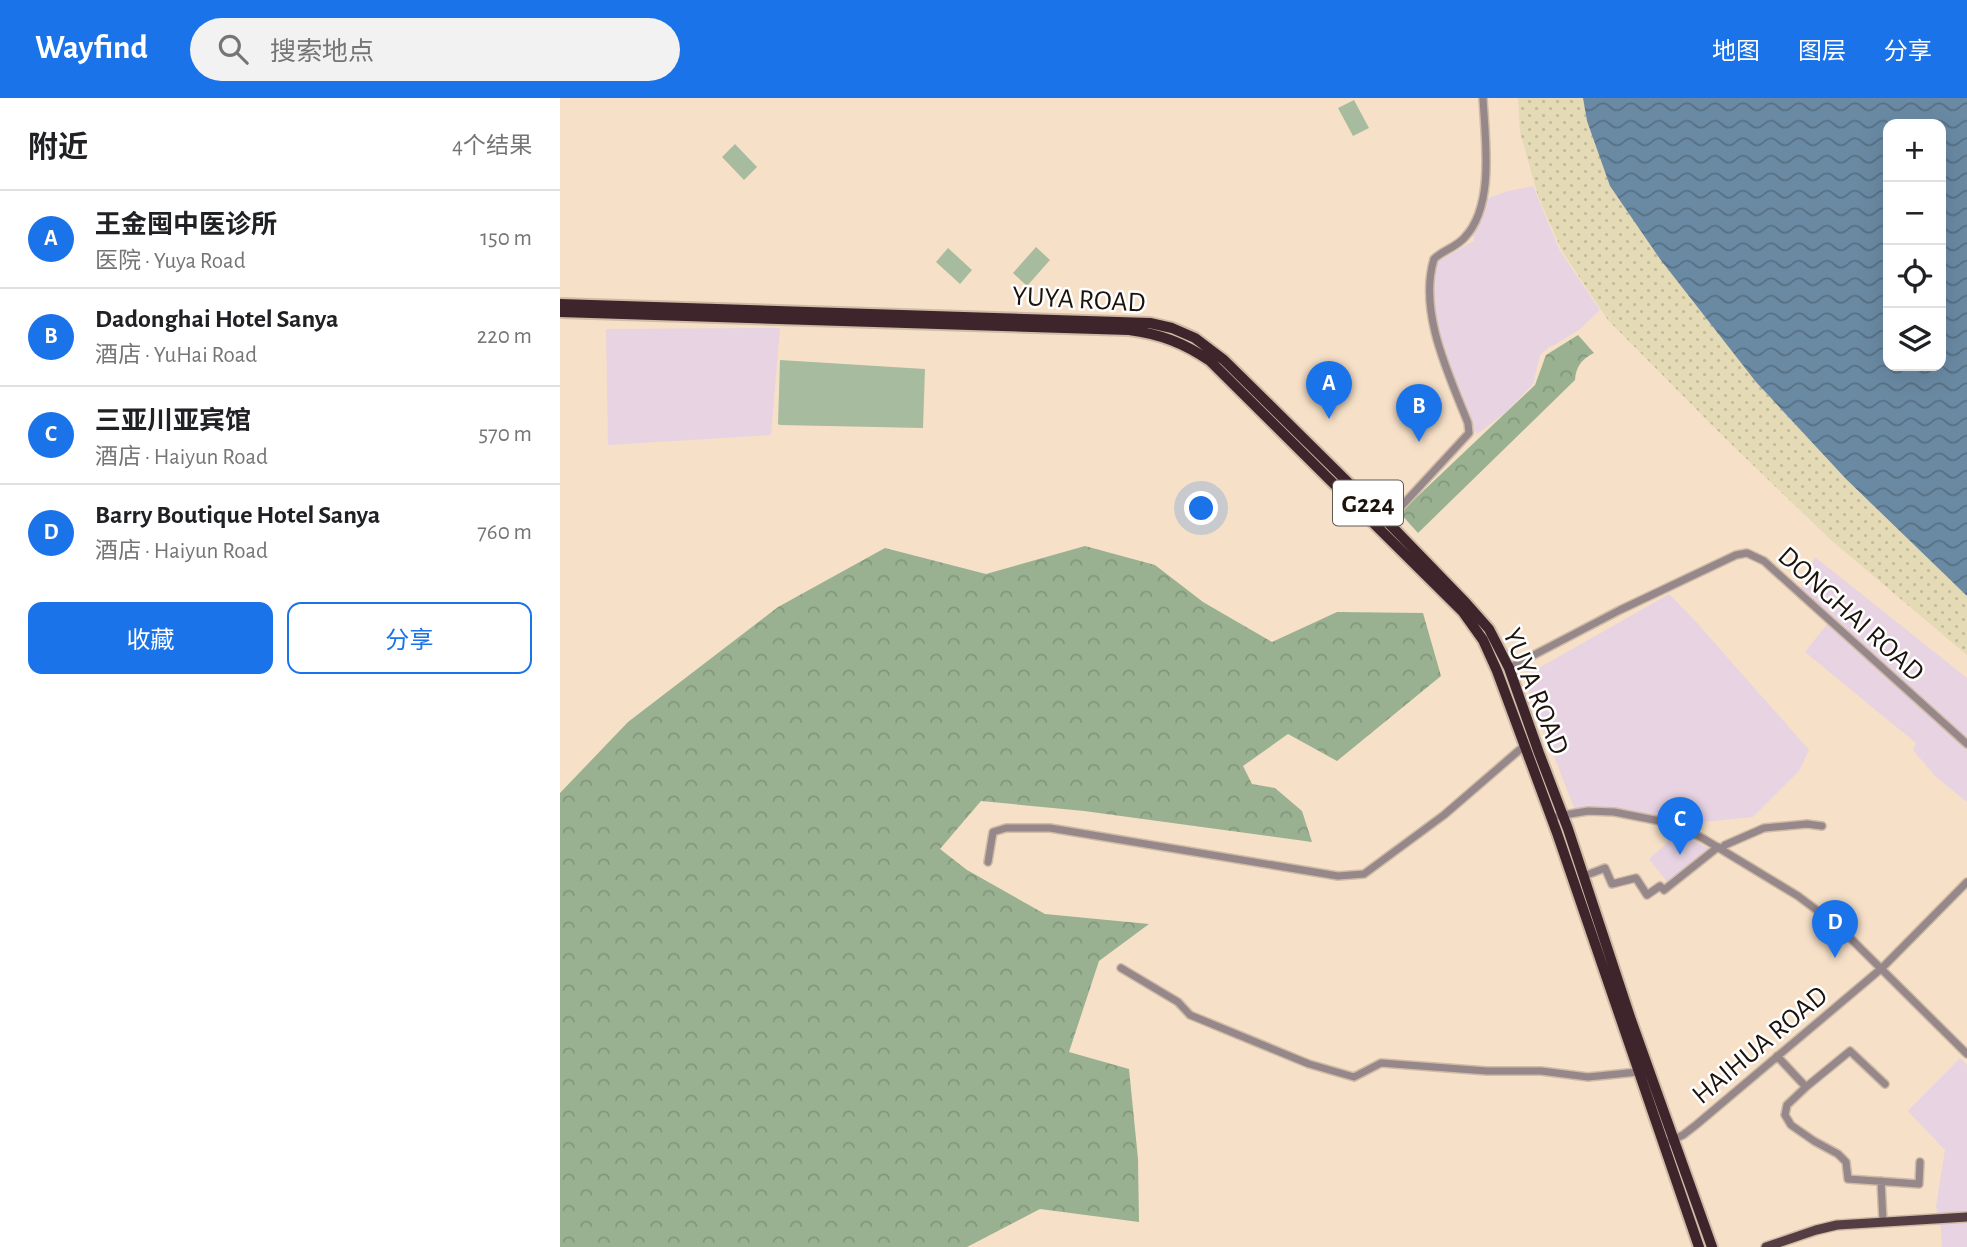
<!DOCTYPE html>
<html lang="zh">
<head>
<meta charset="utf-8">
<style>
	body { margin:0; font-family:"Alegreya Sans","Noto Sans SC",sans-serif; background:#f2f2f2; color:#202124 }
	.controls { position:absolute; right:21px; top:21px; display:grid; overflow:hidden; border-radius:14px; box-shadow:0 7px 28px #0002 }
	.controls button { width:63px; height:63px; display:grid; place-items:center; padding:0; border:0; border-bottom:2px solid #e0e0e0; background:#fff; color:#202124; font:35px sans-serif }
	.you { position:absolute; left:642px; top:411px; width:24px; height:24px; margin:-18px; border:5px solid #fff; border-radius:50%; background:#1a73e8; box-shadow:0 0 0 10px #1a73e833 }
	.badge { display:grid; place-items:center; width:46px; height:46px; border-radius:50%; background:#1a73e8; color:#fff; font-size:23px; font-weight:700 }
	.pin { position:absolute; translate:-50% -58px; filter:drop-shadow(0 2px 4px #0008) }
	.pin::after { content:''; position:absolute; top:37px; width:24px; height:21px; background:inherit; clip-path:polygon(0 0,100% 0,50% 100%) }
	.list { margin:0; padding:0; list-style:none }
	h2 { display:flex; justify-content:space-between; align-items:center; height:91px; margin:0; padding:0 28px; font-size:30px }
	h2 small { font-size:23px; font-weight:400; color:#757577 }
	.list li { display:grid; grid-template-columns:46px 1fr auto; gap:21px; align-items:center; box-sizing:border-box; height:98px; padding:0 28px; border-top:2px solid #e0e0e0 }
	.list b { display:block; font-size:26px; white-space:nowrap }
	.list p { margin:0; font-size:23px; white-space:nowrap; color:#757577 }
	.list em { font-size:23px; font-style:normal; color:#757577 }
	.actions { display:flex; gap:14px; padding:21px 28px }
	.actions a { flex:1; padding:16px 0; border:2px solid #1a73e8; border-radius:14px; text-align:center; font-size:24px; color:#1a73e8 }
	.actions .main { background:#1a73e8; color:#fff }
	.icon { flex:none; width:38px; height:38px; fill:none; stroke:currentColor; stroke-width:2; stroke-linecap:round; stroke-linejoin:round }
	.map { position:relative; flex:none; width:1407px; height:1149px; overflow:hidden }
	header { display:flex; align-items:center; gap:42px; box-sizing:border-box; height:98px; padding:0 35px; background:#1a73e8; color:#fff }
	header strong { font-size:33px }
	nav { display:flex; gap:38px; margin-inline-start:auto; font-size:24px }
	.search { width:490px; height:63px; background:#f2f2f2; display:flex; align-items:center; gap:18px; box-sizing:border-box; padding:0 24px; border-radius:38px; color:#757577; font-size:26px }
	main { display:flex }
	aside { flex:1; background:#fff }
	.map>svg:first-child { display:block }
	.commercial { fill:#e7d3e2 }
	.forest { fill:url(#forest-crowns) }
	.sand { fill:url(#sand-dots) }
	.park { fill:#a7bc9f }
	.water { fill:url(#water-waves); fill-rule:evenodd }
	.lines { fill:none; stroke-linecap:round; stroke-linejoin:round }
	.minor-casing { stroke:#cfbba6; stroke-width:10 }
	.major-casing { stroke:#cfbba6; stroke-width:12 }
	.highway-casing { stroke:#cfbba6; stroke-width:14 }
	.minor { stroke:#96878a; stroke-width:7 }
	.major { stroke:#553e43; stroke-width:9 }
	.highway { stroke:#3e242b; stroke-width:10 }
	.labels { text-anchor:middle; stroke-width:5; stroke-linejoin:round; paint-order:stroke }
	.shield { fill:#fff; stroke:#605a55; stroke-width:2 }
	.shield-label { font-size:26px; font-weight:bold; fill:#1c140c }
	.street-label { font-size:28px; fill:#1c140c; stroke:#fff }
</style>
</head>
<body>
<header>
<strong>Wayfind</strong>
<div class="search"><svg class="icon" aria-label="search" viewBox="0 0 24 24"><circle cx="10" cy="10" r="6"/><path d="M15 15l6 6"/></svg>搜索地点</div>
<nav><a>地图</a><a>图层</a><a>分享</a></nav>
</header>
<main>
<aside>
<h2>附近<small>4个结果</small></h2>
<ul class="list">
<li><span class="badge">A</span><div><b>王金囤中医诊所</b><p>医院 · Yuya Road</p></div><em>150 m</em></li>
<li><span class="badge">B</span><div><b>Dadonghai Hotel Sanya</b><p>酒店 · YuHai Road</p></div><em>220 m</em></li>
<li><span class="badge">C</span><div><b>三亚川亚宾馆</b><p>酒店 · Haiyun Road</p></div><em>570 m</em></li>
<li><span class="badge">D</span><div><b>Barry Boutique Hotel Sanya</b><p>酒店 · Haiyun Road</p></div><em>760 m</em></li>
</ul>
<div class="actions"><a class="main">收藏</a><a>分享</a></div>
</aside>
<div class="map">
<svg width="1407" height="1149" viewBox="0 0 1407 1149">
	<defs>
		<pattern id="forest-crowns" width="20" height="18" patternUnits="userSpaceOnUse" patternTransform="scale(1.75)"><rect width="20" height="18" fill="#99b190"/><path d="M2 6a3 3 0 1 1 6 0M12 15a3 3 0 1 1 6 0" fill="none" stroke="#83977b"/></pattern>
		<pattern id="sand-dots" width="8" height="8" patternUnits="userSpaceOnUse" patternTransform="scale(1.75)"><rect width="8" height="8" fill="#e4dab5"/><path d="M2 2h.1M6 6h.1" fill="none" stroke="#c3ba9a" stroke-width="1.8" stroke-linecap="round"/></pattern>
		<pattern id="water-waves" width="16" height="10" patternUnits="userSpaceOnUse" patternTransform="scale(1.75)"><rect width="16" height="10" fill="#6a8aa4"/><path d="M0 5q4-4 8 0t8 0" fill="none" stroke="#567084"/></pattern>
	</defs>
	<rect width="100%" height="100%" fill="#f6e0c8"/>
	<path class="commercial" d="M 973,88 L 1000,153 L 1040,212 L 1020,231 L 996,246 L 989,249 L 980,257 L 973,286 L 945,315 L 917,336 L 911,330 L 885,263 L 873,215 L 872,180 L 875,165 L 914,143 L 913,131 L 926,101 L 948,93 Z
		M 220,230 L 211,337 L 48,347 L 46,231 Z
		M 1255,459 L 1407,580 L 1407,704 L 1376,679 L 1353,652 L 1356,645 L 1245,554 L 1273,519 L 1241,490 Z
		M 1109,496 L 1137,525 L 1249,652 L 1239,673 L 1193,719 L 1143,724 L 1035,709 L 1015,712 L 963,579 Z
		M 1114,733 L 1152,752 L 1109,786 L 1089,761 L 1105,747 Z
		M 1400,960 L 1407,967 L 1407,1149 L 1382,1149 L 1381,1132 L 1376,1108 L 1385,1052 L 1348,1013 Z"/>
	<path class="forest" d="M 1018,237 L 1034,255 C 1022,261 1016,268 1015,282 L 858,435 L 840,415 L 975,287 L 986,257 Z
		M 525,448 L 595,467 L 643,504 L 712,544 L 777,514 L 863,515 L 881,578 L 777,663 L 728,636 L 683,668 L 692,686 L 715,690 L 742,713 L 752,744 L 524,713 L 421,703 L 380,751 L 407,772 L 485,816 L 589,826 L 539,863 L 509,954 L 569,971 L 578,1061 L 579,1124 L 480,1111 L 407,1149 L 0,1149 L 0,695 L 68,624 L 218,509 L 325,450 L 426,476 Z"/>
	<path class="sand" d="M 958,0 L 1023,0 L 1027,23 L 1196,284 L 1286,381 L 1407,498 L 1407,557 L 1271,442 L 1163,338 L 1048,222 L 1002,153 L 978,98 L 960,34 Z"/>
	<path class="park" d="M 794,2 L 809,30 L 793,38 L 778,10 Z
		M 175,46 L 197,69 L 184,82 L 162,59 Z
		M 476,149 L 490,162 L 467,188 L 453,175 Z
		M 388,150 L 412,172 L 400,186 L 376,164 Z
		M 220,262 L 365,271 L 363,330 L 220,327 L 218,326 Z"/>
	<path class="water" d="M 1023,0 L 1407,0 L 1407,498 L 1286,381 L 1196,284 L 1100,161 L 1050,88 L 1027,23 ZM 1328,26 L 1381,26 L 1381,268 L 1328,268 Z"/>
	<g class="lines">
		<g class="minor-casing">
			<path id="minor" d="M 825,426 L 909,335 L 908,325 C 889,277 858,214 874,161 C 883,152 897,149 905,139 C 935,107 925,41 923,0
				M 949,570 L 1060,512 L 1176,457 L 1187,455 L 1204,463 L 1407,646
				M 998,718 L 1028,713 L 1054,714 L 1115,726 L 1144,741 L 1238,798 L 1278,828 L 1407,956
				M 1161,751 L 1165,747 L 1204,730 L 1247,726 L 1262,728
				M 428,764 L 433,734 L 446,730 L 490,730 L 778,778 L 804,776 L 884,717 L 964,648
				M 1024,778 L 1045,770 L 1052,786 L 1076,780 L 1087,797 L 1100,788 L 1104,792 L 1158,749
				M 561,870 L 618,904 L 630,917 L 749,966 L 794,979 L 821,965 L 927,973 L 981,973 L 1028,979 L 1078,974
				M 1217,958 L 1246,989
				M 1325,986 L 1290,953 L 1246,989 L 1227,1007 L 1225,1017 L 1231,1027 L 1254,1043 L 1278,1056 L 1286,1064 L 1288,1081 L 1359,1086 L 1360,1064
				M 1110,1043 L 1123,1037 L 1136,1027 L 1322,870 L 1407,784
				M 1321,1083 L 1323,1123"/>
		</g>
		<g class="major-casing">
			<path id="major" d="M 1206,1149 L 1256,1132 L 1277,1127 L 1407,1119"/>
		</g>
		<g class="highway-casing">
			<path id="highway" d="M 0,206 L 590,225 L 612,230 L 635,240 L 664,262 L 816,412 L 906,505 L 929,531 L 949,570 L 979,655 L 1008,731 L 1071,922 L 1152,1149
				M 0,214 L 569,232 C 600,236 624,245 650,263 L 903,514 L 923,542 L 937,573 L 997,735 L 1139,1149"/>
		</g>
		<use href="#minor" class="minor"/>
		<use href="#major" class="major"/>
		<use href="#highway" class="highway"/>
	</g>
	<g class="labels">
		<rect class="shield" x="773" y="382.5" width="70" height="45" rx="5"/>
		<g class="shield-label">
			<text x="808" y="414">G224</text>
		</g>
		<g class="street-label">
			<text transform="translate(519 200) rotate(3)" y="10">YUYA ROAD</text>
			<text transform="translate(1292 515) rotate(42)" y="10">DONGHAI ROAD</text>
			<text transform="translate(977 593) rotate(68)" y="10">YUYA ROAD</text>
			<text transform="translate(1199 946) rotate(-40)" y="10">HAIHUA ROAD</text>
		</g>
	</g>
</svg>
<div class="controls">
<button>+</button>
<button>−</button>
<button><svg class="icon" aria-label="locate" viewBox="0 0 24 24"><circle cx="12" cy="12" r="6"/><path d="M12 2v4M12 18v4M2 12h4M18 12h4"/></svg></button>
<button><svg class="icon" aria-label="layers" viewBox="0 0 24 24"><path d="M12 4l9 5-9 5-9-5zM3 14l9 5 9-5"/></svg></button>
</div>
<div class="you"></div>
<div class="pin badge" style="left:769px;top:321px">A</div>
<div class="pin badge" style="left:859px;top:344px">B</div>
<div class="pin badge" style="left:1120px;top:757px">C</div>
<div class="pin badge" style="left:1275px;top:860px">D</div>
</div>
</main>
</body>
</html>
